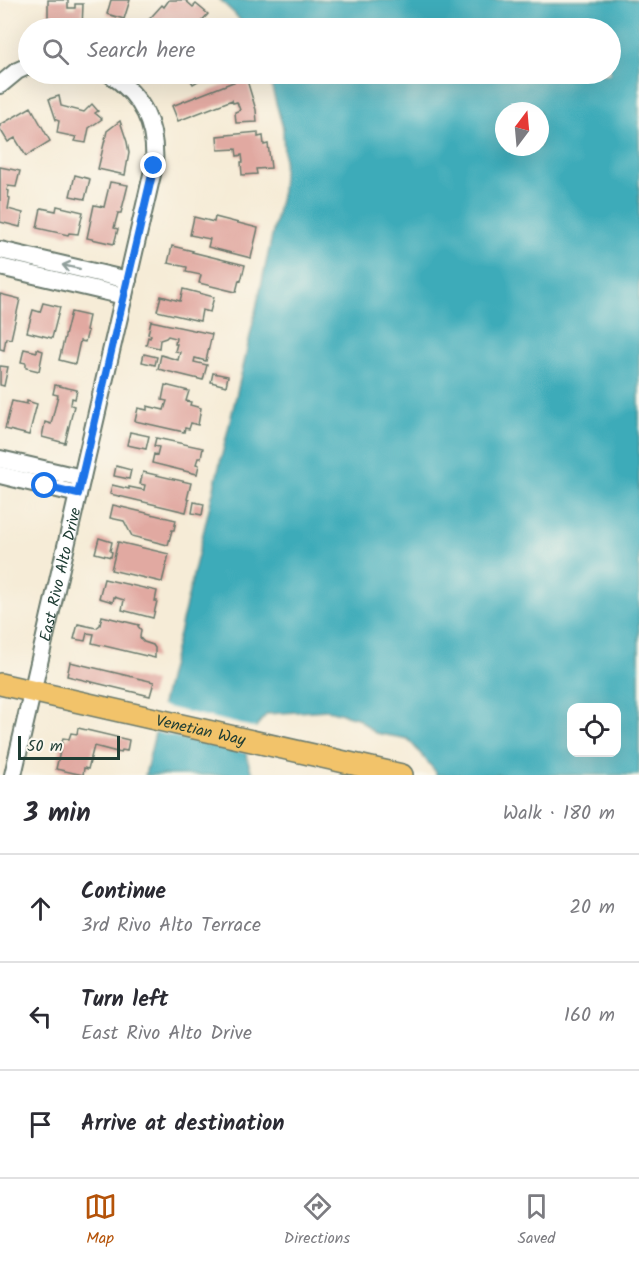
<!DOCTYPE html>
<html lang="en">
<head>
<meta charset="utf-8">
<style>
	body { margin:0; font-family:Kalam,sans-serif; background:#f7f7f7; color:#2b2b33 }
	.controls { position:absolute; right:18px; bottom:18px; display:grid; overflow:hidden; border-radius:12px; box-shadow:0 6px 24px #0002 }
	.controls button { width:54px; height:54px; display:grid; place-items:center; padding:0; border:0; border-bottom:2px solid #e1e1e2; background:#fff; color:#2b2b33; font:30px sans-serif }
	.compass { position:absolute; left:495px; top:102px; width:54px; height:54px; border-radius:50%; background:#fff; box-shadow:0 6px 24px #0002; rotate:16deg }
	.scale { position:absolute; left:18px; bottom:15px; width:102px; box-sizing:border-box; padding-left:6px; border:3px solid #1f3d34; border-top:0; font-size:16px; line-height:21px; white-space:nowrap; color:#1f3d34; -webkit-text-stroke:4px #fbf7ec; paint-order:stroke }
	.stop { position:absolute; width:18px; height:18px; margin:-14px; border:4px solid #1a73e8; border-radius:50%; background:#fff }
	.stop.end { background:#1a73e8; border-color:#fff; box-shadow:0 2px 6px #0008 }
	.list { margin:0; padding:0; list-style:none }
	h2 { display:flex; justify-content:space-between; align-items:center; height:78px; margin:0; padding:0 24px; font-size:26px }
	h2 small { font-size:20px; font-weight:400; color:#7c7c81 }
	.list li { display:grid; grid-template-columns:39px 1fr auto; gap:18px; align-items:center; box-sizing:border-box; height:108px; padding:0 24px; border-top:2px solid #e1e1e2 }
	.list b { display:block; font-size:22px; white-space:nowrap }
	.list p { margin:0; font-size:20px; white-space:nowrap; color:#7c7c81 }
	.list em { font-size:20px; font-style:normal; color:#7c7c81 }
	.icon { flex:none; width:33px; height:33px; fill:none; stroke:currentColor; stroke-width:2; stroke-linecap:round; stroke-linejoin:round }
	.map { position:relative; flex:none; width:639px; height:775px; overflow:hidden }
	.search { position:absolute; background:#fff; box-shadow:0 6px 24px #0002; left:18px; right:18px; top:18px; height:66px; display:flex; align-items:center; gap:15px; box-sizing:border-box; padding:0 21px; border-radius:33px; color:#7c7c81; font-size:22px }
	.sheet { height:402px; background:#fff }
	nav { display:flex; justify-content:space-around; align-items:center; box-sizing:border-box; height:84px; border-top:2px solid #e1e1e2; background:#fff; font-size:16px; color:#7c7c81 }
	nav a { display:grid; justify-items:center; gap:3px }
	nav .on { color:#b45309 }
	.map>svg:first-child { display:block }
	.water { fill:#3cabb9; stroke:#2e7476; stroke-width:1.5; fill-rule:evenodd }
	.pier { fill:#f6ecd7 }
	.building { fill:#e1a9a1 }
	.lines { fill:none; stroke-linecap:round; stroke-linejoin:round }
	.minor-casing { stroke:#6a7a6d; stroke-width:20 }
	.major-casing { stroke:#6a7a6d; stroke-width:24 }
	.minor { stroke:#fff; stroke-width:16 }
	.major { stroke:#f2c36a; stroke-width:21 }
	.oneway { stroke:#8f9e9a }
	.route { stroke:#1a73e8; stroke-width:8 }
	.labels { text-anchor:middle; stroke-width:6; stroke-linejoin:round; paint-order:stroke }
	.street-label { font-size:16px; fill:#1f3d34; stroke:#fbf7ec }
</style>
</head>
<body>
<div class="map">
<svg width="639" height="775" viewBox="0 0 639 775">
	<rect width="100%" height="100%" fill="#fbf7ec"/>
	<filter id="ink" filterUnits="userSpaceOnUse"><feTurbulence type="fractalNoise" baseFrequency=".0167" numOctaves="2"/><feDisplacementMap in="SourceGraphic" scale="12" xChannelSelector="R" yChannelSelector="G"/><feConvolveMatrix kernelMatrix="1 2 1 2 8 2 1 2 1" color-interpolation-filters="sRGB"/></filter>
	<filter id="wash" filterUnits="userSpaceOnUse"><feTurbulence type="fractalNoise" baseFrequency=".008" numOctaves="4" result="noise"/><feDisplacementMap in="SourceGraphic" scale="24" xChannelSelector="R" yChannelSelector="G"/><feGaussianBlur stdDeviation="1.35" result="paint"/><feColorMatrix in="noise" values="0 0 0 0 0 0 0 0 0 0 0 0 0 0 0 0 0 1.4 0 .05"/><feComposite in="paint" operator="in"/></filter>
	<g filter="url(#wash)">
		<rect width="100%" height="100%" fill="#f6ecd7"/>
		<path class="water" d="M 220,0 L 639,0 L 639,775 L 436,775 L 436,772 L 408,739 L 375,733 L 357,718 L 328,710 L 267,714 C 250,731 240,754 254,775 L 145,775 L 244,363 L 282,191 L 284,158 L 283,128 L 268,74 L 610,74 L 610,28 L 246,28 L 235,14 ZM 504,111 L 540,111 L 540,147 L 504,147 ZM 572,708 L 616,708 L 616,752 L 572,752 Z"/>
		<path class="pier" d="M 158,705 L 257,728 L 251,754 L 152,731 Z"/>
		<g id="blocks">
			<path class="building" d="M 48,0 L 68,0 L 68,8 L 75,8 L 75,4 L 83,4 L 82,28 L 48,28 Z
				M 111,0 L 130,0 L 124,19 L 107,14 Z
				M 169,0 L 185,0 L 193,7 L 196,4 L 208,14 L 195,28 L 173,28 L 170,26 L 168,28 L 148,28 L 144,25 L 162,5 L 164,7 Z
				M 187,74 L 210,74 L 193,84 Z
				M 246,77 L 256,110 L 257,122 L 236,123 L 235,112 L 240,110 L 237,102 L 233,103 L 232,100 L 178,121 L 172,106 Z
				M 59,96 L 61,106 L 84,112 L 92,104 L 98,111 L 95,113 L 102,119 L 89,128 L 86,143 L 74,141 L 76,137 L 57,133 L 59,121 L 56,120 L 49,99 Z
				M 31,107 L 50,141 L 26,156 L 15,138 L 8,142 L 0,129 L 0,125 Z
				M 120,121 L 127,142 L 129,153 L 125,175 L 98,169 L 107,131 Z
				M 258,132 L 258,137 L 263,136 L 264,145 L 268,144 L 271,168 L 256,169 L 257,174 L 242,175 L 241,162 L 243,162 L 242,155 L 237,156 L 236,149 L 218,150 L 217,136 Z
				M 0,167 L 20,171 L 16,187 L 8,186 L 7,190 L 9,191 L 8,197 L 10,198 L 8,209 L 23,213 L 20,227 L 0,222 Z
				M 75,175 L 90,179 L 85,199 L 70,196 Z
				M 110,182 L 128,185 L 121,213 L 118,213 L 114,228 L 118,229 L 114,244 L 87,238 L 94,205 L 104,207 Z
				M 57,206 L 83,212 L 78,234 L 69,233 L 68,235 L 37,228 L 41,208 L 56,211 Z
				M 194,217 L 214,222 L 215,217 L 258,228 L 251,258 L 208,247 L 210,239 L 190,235 Z
				M 172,246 L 193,251 L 192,252 L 245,265 L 241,281 L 239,280 L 236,292 L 199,283 L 201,275 L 186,272 L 187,267 L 168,263 Z
				M 183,289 L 214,297 L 210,312 L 202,310 L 200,321 L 157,311 L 161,296 L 180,301 Z
				M 0,294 L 20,299 L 11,339 L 6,338 L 4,350 L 0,349 Z
				M 43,303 L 60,307 L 52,338 L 27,332 L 33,310 L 40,312 Z
				M 71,312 L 89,316 L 86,330 L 88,331 L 85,342 L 80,341 L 75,364 L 59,360 Z
				M 151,321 L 212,334 L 206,361 L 195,358 L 194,362 L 207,365 L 203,380 L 158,369 L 161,355 L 178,360 L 180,352 L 175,351 L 177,344 L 175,344 L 176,338 L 168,336 L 166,338 L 160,340 L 159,348 L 146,345 L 148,337 L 150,338 L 151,335 L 148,334 Z
				M 24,349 L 37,352 L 37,349 L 43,351 L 39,371 L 26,368 L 26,363 L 21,362 Z
				M 144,354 L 157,357 L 155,365 L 142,362 Z
				M 0,366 L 8,367 L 4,386 L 0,385 Z
				M 213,373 L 228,376 L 226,386 L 211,382 Z
				M 55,385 L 77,390 L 75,399 L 72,398 L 71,405 L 74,406 L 65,443 L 42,437 L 45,422 L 51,424 L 58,395 L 53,394 Z
				M 165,385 L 189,391 L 186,401 L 191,402 L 190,405 L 201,408 L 198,425 L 191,423 L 189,429 L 185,428 L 184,432 L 135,421 L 138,408 L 147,410 L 147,406 L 164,410 L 167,401 L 162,400 Z
				M 12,401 L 27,404 L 27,401 L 37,404 L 29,435 L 5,429 Z
				M 130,432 L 149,436 L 146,449 L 127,445 Z
				M 156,438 L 203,448 L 201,458 L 198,458 L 196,464 L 199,465 L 197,474 L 152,463 L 154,454 L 157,455 L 159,447 L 154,446 Z
				M 116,466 L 131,470 L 129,479 L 114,476 Z
				M 143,472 L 191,483 L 187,499 L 189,500 L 186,512 L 110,494 L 112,485 L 129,489 L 129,487 L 144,490 L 145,485 L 140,484 Z
				M 194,502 L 204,504 L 202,515 L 192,513 Z
				M 113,505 L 176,520 L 174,530 L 172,530 L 168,545 L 132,536 L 124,521 L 110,518 Z
				M 99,538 L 112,542 L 110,551 L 112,552 L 111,557 L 95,553 Z
				M 118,542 L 169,554 L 162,582 L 111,570 Z
				M 104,579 L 157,591 L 155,601 L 157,601 L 153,618 L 122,610 L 124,600 L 114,597 L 113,602 L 99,598 Z
				M 102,616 L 139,625 L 138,626 L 141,630 L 140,637 L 141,639 L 144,642 L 153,645 L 155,648 L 155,658 L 92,643 L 94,634 L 87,633 L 85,641 L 74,639 L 78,624 L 96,628 L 100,625 Z
				M 70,662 L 154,682 L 150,696 L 67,676 Z
				M 78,728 L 129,740 L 127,751 L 122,750 L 121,753 L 94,746 L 88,769 L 84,768 L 83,775 L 56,769 L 63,738 L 69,739 L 71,733 L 77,734 Z"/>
		</g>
	</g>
	<g filter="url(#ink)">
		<use href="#blocks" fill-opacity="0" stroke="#6a7a6d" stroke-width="1.5"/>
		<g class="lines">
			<g class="minor-casing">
				<g id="minor">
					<path d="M 0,85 L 17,71 L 28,66"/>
					<path d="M 0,250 L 128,280"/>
					<path d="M 0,267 L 124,296"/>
					<path d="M 0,459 L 82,478"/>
					<path d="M 0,475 L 78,494"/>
					<path id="s1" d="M 13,775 L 154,166 C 157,125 143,97 110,74"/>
				</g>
			</g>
			<g class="major-casing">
				<g id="major">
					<path id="s2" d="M 0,684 L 402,775"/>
				</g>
			</g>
			<use href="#minor" class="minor"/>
			<use href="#major" class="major"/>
		</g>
		<defs><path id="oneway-shaft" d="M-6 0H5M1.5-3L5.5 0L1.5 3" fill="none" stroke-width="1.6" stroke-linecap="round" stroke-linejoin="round" transform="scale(1.5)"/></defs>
		<use class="oneway" href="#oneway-shaft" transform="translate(71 267) rotate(-167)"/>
	</g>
	<g class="lines" filter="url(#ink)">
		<path class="route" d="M 45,486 L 78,494 L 154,166"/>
	</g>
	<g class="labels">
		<g class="street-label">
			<text dy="6" stroke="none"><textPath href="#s1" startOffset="206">East Rivo Alto Drive</textPath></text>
			<text dy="6" stroke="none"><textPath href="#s2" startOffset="206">Venetian Way</textPath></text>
		</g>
	</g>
</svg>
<div class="controls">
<button><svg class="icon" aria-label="locate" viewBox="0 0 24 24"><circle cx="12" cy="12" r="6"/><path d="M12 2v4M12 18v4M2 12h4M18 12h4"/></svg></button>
</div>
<svg class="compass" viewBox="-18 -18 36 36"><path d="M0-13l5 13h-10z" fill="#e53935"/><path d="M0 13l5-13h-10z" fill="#7c7c81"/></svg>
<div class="scale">50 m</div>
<div class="stop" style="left:45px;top:486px"></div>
<div class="stop end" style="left:154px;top:166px"></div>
<div class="search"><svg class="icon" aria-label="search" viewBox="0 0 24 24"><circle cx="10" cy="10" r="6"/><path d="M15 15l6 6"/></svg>Search here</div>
</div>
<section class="sheet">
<h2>3 min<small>Walk · 180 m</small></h2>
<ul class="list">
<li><svg class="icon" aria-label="ahead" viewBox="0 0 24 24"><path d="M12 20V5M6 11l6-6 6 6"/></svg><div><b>Continue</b><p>3rd Rivo Alto Terrace</p></div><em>20 m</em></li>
<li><svg class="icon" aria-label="left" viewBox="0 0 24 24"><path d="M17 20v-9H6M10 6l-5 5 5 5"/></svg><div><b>Turn left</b><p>East Rivo Alto Drive</p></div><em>160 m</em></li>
<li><svg class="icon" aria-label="arrive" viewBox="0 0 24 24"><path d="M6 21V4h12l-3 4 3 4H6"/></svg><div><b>Arrive at destination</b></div></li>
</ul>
</section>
<nav>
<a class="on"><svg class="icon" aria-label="map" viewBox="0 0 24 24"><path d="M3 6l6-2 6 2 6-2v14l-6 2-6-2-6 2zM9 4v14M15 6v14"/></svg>Map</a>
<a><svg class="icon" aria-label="directions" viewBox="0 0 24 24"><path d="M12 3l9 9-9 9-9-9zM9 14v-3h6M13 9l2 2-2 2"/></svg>Directions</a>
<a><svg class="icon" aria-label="saved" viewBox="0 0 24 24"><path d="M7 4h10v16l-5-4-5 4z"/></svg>Saved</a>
</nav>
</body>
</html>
